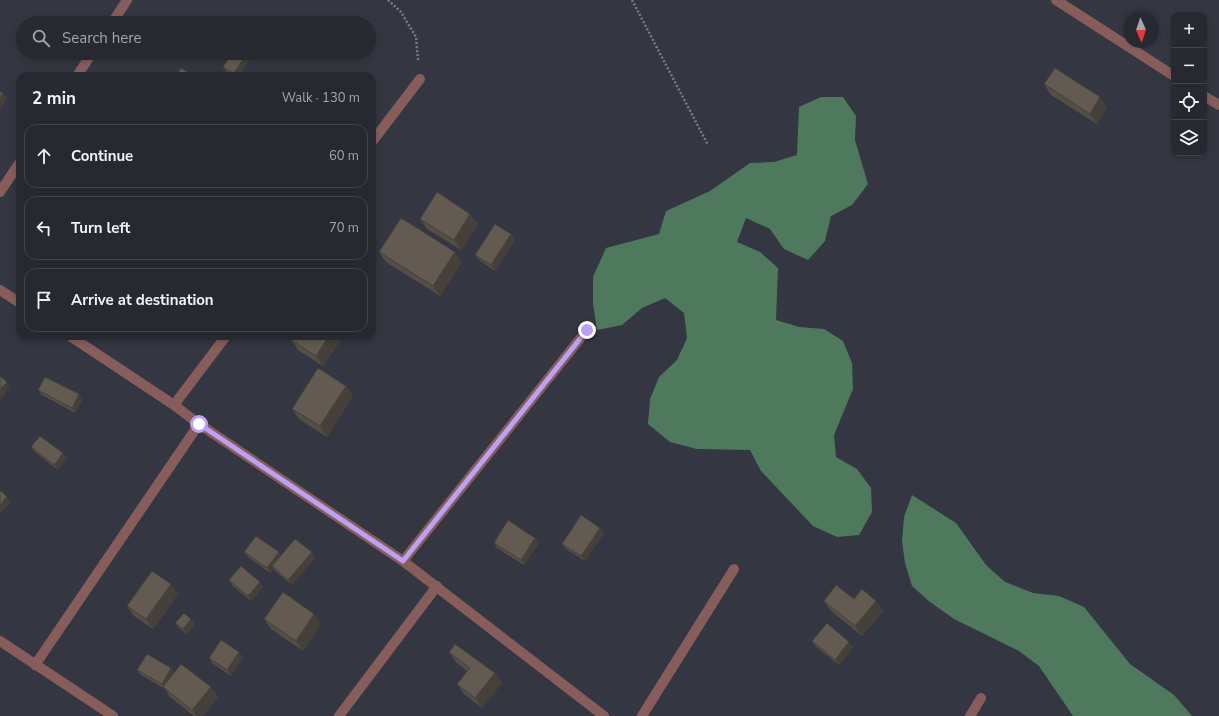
<!DOCTYPE html>
<html lang="en">
<head>
<meta charset="utf-8">
<style>
	body { margin:0; font-family:"Nunito Sans",sans-serif; background:#33353d; color:#f1f3f6 }
	.controls { position:absolute; right:12px; top:12px; display:grid; overflow:hidden; border-radius:8px; box-shadow:0 2px 6px #0003 }
	.controls button { width:36px; height:36px; display:grid; place-items:center; padding:0; border:0; border-bottom:1px solid #43454d; background:#272931; color:#f1f3f6; font:20px sans-serif }
	.compass { position:absolute; left:1123px; top:12px; width:36px; height:36px; border-radius:50%; background:#272931; box-shadow:0 2px 6px #0003; rotate:177deg }
	.stop { position:absolute; width:12px; height:12px; margin:-9px; border:3px solid #bca0f2; border-radius:50%; background:#fff }
	.stop.end { background:#bca0f2; border-color:#fff; box-shadow:0 1px 4px #0008 }
	.list { margin:0; padding:0; list-style:none }
	h2 { display:flex; justify-content:space-between; align-items:center; height:52px; margin:0; padding:0 16px; font-size:17px }
	h2 small { font-size:13px; font-weight:400; color:#a4a6ab }
	.list li { display:grid; grid-template-columns:26px 1fr auto; gap:12px; align-items:center; box-sizing:border-box; height:64px; margin:0 8px 8px; padding:0 8px; border:1px solid #43454d; border-radius:12px }
	.list b { display:block; font-size:15px; white-space:nowrap }
	.list em { font-size:13px; font-style:normal; color:#a4a6ab }
	.icon { flex:none; width:22px; height:22px; fill:none; stroke:currentColor; stroke-width:2; stroke-linecap:round; stroke-linejoin:round }
	.map { position:relative; flex:none; width:1219px; height:716px; overflow:hidden }
	.search { position:absolute; background:#272931; box-shadow:0 2px 6px #0003; left:16px; top:16px; width:360px; height:44px; display:flex; align-items:center; gap:10px; box-sizing:border-box; padding:0 14px; border-radius:22px; color:#a4a6ab; font-size:15px }
	.panel { position:absolute; background:#272931; box-shadow:0 2px 6px #0003; left:16px; top:72px; width:360px; height:268px; border-radius:12px }
	.map>svg:first-child { display:block }
	.forest { fill:#4f795d }
	.lines { fill:none; stroke-linecap:round; stroke-linejoin:round }
	.path { stroke:#797c84; stroke-width:2.5; stroke-dasharray:2 2; stroke-linecap:butt }
	.service { stroke:#875d5c; stroke-width:10 }
	.minor { stroke:#875d5c; stroke-width:10 }
	.wall { fill:#554e46 }
	.shaded-wall { fill:#454039 }
	.building { fill:#635b51; stroke:#454039 }
	.route { stroke:#bca0f2; stroke-width:5 }
</style>
</head>
<body>
<div class="map">
<svg width="1219" height="716" viewBox="0 0 1219 716">
	<rect width="100%" height="100%" fill="#343741"/>
	<path class="forest" d="M 821,97 L 843,97 L 856,116 L 855,140 L 868,184 L 852,205 L 831,216 L 825,241 L 808,260 L 784,249 L 770,229 L 746,218 L 737,242 L 760,252 L 778,268 L 776,320 L 799,327 L 824,329 L 843,341 L 852,363 L 853,389 L 834,435 L 836,457 L 857,469 L 871,488 L 872,512 L 859,535 L 837,537 L 813,526 L 761,471 L 750,450 L 697,449 L 670,442 L 648,424 L 650,399 L 659,377 L 677,360 L 687,338 L 684,313 L 665,298 L 642,308 L 622,325 L 597,330 L 593,304 L 593,277 L 606,248 L 659,234 L 666,211 L 710,191 L 750,163 L 774,162 L 797,155 L 799,107 Z
		M 912,495 L 956,523 L 986,565 L 1005,582 L 1033,593 L 1059,596 L 1084,607 L 1130,664 L 1174,695 L 1192,716 L 1073,716 L 1039,666 L 1019,651 L 954,619 L 930,602 L 912,586 L 905,563 L 902,541 L 904,517 Z"/>
	<g class="lines">
		<path class="path" d="M 388,0 L 401,12 L 416,37 L 418,60
			M 632,0 L 708,145"/>
		<path class="service" d="M 1056,0 L 1174,76
			M 1204,96 L 1219,105"/>
		<path class="minor" d="M 112,23 L 127,0
			M 77,76 L 92,53
			M 372,142 L 420,79
			M 0,192 L 20,162
			M 0,290 L 20,303
			M 70,336 L 174,405 L 199,424 L 403,561 L 604,716
			M 174,405 L 226,336
			M 403,561 L 587,330
			M 0,641 L 113,716
			M 35,665 L 199,424
			M 339,716 L 437,586
			M 642,716 L 734,569
			M 970,716 L 981,698"/>
	</g>
	<path class="wall" d="M 232,53 L 254,53 L 239,76 L 233,76 L 227,72 L 223,67 Z
		M 280,53 L 291,53 L 288,58 Z
		M 1044,84 L 1100,97 L 1107,107 L 1097,124 L 1051,95 Z
		M 420,219 L 478,224 L 461,250 L 427,229 Z
		M 515,240 L 495,271 L 479,260 L 475,255 Z
		M 379,252 L 462,262 L 440,296 L 386,262 Z
		M 293,336 L 339,336 L 341,339 L 323,366 L 298,350 L 291,340 Z
		M 346,386 L 353,396 L 327,437 L 299,419 L 292,409 Z
		M 38,390 L 82,400 L 75,413 L 42,395 Z
		M 31,447 L 67,458 L 58,470 L 35,452 Z
		M 604,533 L 585,561 L 566,549 L 562,544 Z
		M 535,538 L 539,543 L 524,565 L 497,548 L 494,543 Z
		M 244,552 L 281,556 L 315,558 L 292,585 L 276,572 L 274,569 L 270,573 L 248,557 Z
		M 229,580 L 263,587 L 251,601 L 233,586 Z
		M 178,594 L 153,629 L 134,616 L 127,606 Z
		M 854,599 L 876,601 L 883,611 L 862,636 L 831,611 L 824,601 Z
		M 191,619 L 195,624 L 187,634 L 179,628 L 175,623 Z
		M 264,619 L 321,624 L 303,651 L 271,629 Z
		M 812,641 L 853,647 L 839,665 L 815,646 Z
		M 449,652 L 495,673 L 502,683 L 482,708 L 464,694 L 457,684 L 467,671 L 456,662 Z
		M 243,657 L 231,676 L 212,663 L 209,658 Z
		M 171,668 L 174,673 L 211,687 L 218,697 L 203,716 L 194,716 L 170,697 L 165,689 L 141,675 L 137,670 Z"/>
	<path class="shaded-wall" d="M 247,53 L 254,53 L 239,76 L 236,76 L 234,73 Z
		M 284,53 L 291,53 L 288,58 Z
		M 3,93 L 7,98 L 0,110 L 0,99 Z
		M 1100,97 L 1107,107 L 1097,124 L 1090,114 Z
		M 470,214 L 478,224 L 461,250 L 454,240 Z
		M 511,234 L 515,240 L 495,271 L 491,265 Z
		M 455,252 L 462,262 L 440,296 L 433,286 Z
		M 329,336 L 339,336 L 341,339 L 323,366 L 316,356 Z
		M 7,382 L 10,387 L 0,400 L 0,390 Z
		M 346,386 L 353,396 L 327,437 L 320,426 Z
		M 79,394 L 82,400 L 75,413 L 72,408 Z
		M 63,453 L 67,458 L 58,470 L 54,465 Z
		M 7,497 L 11,502 L 0,514 L 0,505 Z
		M 600,528 L 604,533 L 585,561 L 581,556 Z
		M 535,538 L 539,543 L 524,565 L 521,560 Z
		M 279,552 L 282,557 L 272,566 L 274,569 L 270,573 L 267,568 Z
		M 312,552 L 315,558 L 292,585 L 288,580 Z
		M 260,582 L 263,587 L 251,601 L 248,596 Z
		M 171,584 L 178,594 L 153,629 L 146,619 Z
		M 876,601 L 883,611 L 862,636 L 855,626 Z
		M 314,614 L 321,624 L 303,651 L 296,641 Z
		M 191,619 L 195,624 L 187,634 L 183,629 Z
		M 849,642 L 853,647 L 839,665 L 835,660 Z
		M 239,652 L 243,657 L 231,676 L 227,670 Z
		M 171,668 L 175,674 L 163,687 L 162,684 Z
		M 495,673 L 502,683 L 482,708 L 475,698 Z
		M 211,687 L 218,697 L 203,716 L 196,716 L 192,710 Z"/>
	<path class="building" d="M 232,53 L 247,53 L 234,73 L 223,67 Z
		M 181,68 L 191,74 L 190,76 L 176,76 Z
		M 1055,68 L 1100,97 L 1090,114 L 1044,84 Z
		M 0,91 L 3,93 L 0,99 Z
		M 437,192 L 470,214 L 454,240 L 420,219 Z
		M 401,218 L 455,252 L 433,286 L 379,252 Z
		M 495,224 L 511,234 L 491,265 L 475,255 Z
		M 293,336 L 329,336 L 316,356 L 291,340 Z
		M 318,368 L 346,386 L 320,426 L 292,409 Z
		M 0,376 L 7,382 L 0,390 Z
		M 45,377 L 79,394 L 72,408 L 38,390 Z
		M 40,436 L 63,453 L 54,465 L 31,447 Z
		M 0,490 L 7,497 L 0,505 Z
		M 581,515 L 600,528 L 581,556 L 562,544 Z
		M 508,520 L 535,538 L 521,560 L 494,543 Z
		M 256,536 L 279,552 L 267,568 L 244,552 Z
		M 295,539 L 312,552 L 288,580 L 272,566 Z
		M 241,566 L 260,582 L 248,596 L 229,580 Z
		M 152,571 L 171,584 L 146,619 L 127,606 Z
		M 836,585 L 854,599 L 862,589 L 876,601 L 855,626 L 824,601 Z
		M 283,592 L 314,614 L 296,641 L 264,619 Z
		M 184,613 L 191,619 L 183,629 L 175,623 Z
		M 827,623 L 849,642 L 835,660 L 812,641 Z
		M 221,640 L 239,652 L 227,670 L 209,658 Z
		M 455,644 L 495,673 L 475,698 L 457,684 L 470,668 L 449,652 Z
		M 147,654 L 171,668 L 162,684 L 137,670 Z
		M 181,664 L 211,687 L 192,710 L 163,687 Z"/>
	<g class="lines">
		<path class="route" d="M 199,424 L 403,561 L 587,330"/>
	</g>
</svg>
<div class="controls">
<button>+</button>
<button>−</button>
<button><svg class="icon" aria-label="locate" viewBox="0 0 24 24"><circle cx="12" cy="12" r="6"/><path d="M12 2v4M12 18v4M2 12h4M18 12h4"/></svg></button>
<button><svg class="icon" aria-label="layers" viewBox="0 0 24 24"><path d="M12 4l9 5-9 5-9-5zM3 14l9 5 9-5"/></svg></button>
</div>
<svg class="compass" viewBox="-18 -18 36 36"><path d="M0-13l5 13h-10z" fill="#e53935"/><path d="M0 13l5-13h-10z" fill="#a4a6ab"/></svg>
<div class="stop" style="left:199px;top:424px"></div>
<div class="stop end" style="left:587px;top:330px"></div>
<div class="search"><svg class="icon" aria-label="search" viewBox="0 0 24 24"><circle cx="10" cy="10" r="6"/><path d="M15 15l6 6"/></svg>Search here</div>
<section class="panel">
<h2>2 min<small>Walk · 130 m</small></h2>
<ul class="list">
<li><svg class="icon" aria-label="ahead" viewBox="0 0 24 24"><path d="M12 20V5M6 11l6-6 6 6"/></svg><div><b>Continue</b></div><em>60 m</em></li>
<li><svg class="icon" aria-label="left" viewBox="0 0 24 24"><path d="M17 20v-9H6M10 6l-5 5 5 5"/></svg><div><b>Turn left</b></div><em>70 m</em></li>
<li><svg class="icon" aria-label="arrive" viewBox="0 0 24 24"><path d="M6 21V4h12l-3 4 3 4H6"/></svg><div><b>Arrive at destination</b></div></li>
</ul>
</section>
</div>
</body>
</html>
